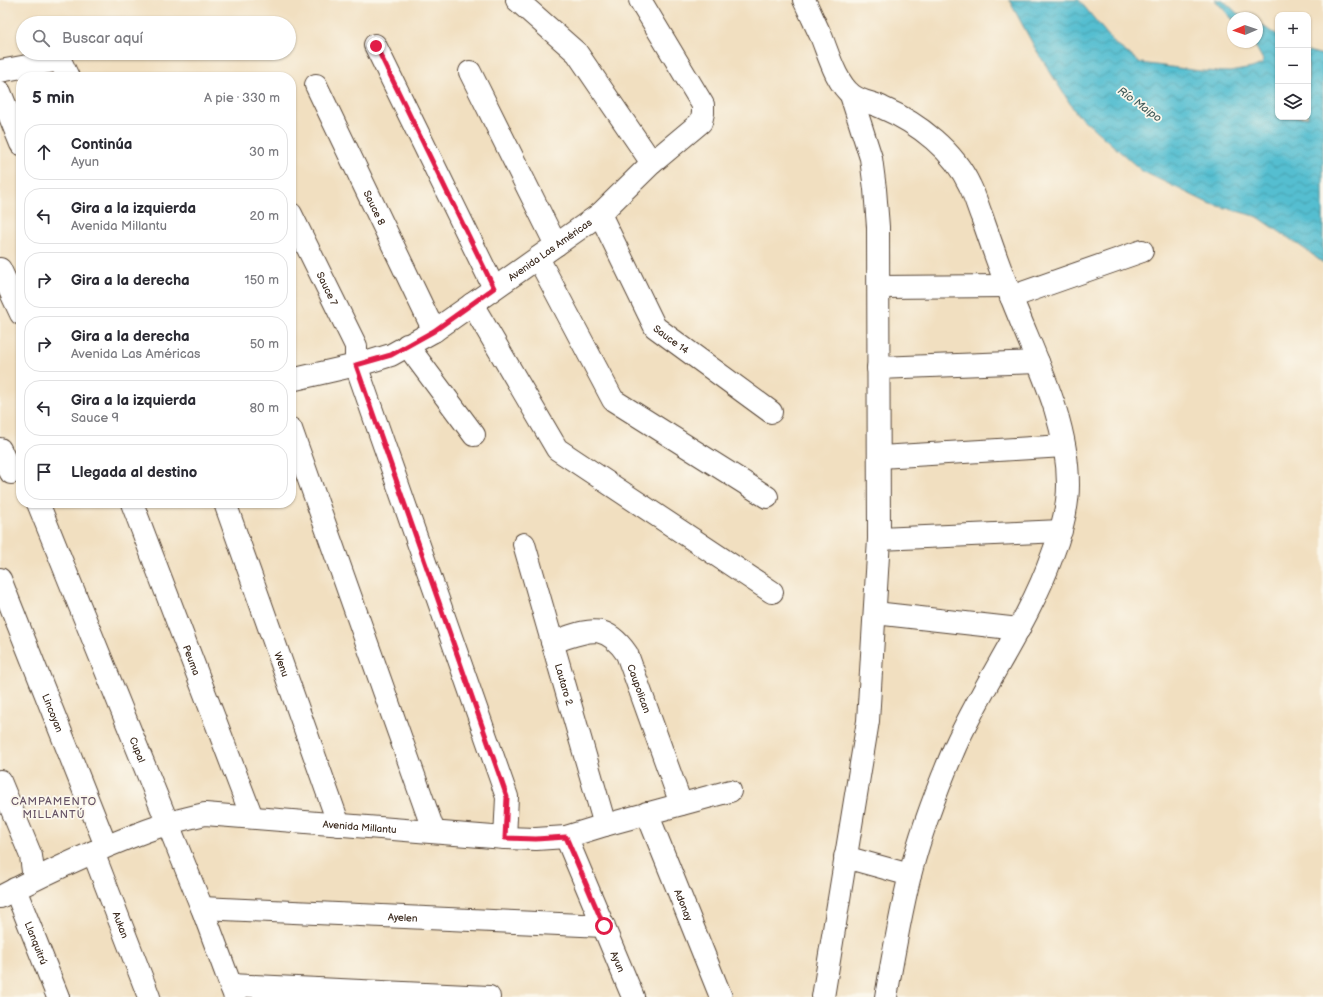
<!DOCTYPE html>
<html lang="es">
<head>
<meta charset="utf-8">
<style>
	body { margin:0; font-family:"Balsamiq Sans",sans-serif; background:#f2f2f3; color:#2b2b33 }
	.controls { position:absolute; right:12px; top:12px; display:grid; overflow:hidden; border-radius:8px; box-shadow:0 1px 3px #0004 }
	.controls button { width:36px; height:36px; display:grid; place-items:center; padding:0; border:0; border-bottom:1px solid #e1e1e2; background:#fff; color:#2b2b33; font:20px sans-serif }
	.compass { position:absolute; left:1227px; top:12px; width:36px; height:36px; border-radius:50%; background:#fff; box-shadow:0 1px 3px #0004; rotate:268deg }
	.stop { position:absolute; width:12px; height:12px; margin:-9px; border:3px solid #e11d48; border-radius:50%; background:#fff }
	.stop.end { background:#e11d48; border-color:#fff; box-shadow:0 1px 4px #0008 }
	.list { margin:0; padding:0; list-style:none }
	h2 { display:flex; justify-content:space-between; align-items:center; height:52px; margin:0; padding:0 16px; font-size:17px }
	h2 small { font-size:13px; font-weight:400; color:#7c7c81 }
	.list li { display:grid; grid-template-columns:26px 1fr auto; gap:12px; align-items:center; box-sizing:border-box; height:56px; margin:0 8px 8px; padding:0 8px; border:1px solid #e1e1e2; border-radius:16px }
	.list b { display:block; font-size:15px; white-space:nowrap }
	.list p { margin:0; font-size:13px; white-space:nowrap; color:#7c7c81 }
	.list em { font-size:13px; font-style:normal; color:#7c7c81 }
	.icon { flex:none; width:22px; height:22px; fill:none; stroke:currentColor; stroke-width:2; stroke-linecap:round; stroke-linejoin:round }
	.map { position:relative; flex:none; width:1323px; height:997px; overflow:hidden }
	.search { position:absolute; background:#fff; box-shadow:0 1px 3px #0004; left:16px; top:16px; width:280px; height:44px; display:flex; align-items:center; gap:10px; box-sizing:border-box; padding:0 14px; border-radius:22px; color:#7c7c81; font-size:15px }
	.panel { position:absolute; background:#fff; box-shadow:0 1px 3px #0004; left:16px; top:72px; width:280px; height:436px; border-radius:16px }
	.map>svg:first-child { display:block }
	.water { fill:url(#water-waves); stroke:#487477 }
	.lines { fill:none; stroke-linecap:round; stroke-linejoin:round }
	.minor-casing { stroke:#564536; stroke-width:24 }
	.minor { stroke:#fff; stroke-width:22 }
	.route { stroke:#e11d48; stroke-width:5 }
	.labels { text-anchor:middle; stroke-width:3.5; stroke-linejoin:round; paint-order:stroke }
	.street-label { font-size:10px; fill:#3b2a1e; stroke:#fbf7ec }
	.water-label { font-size:11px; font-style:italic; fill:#445e5c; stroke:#fbf7ec }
	.neighbourhood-label { font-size:11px; letter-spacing:1px; fill:#665365; stroke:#fbf7ec }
</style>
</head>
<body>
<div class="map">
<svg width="1323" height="997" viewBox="0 0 1323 997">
	<defs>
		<pattern id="water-waves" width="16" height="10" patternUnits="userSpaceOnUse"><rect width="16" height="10" fill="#54bed0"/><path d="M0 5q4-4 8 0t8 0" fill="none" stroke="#479ba8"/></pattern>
	</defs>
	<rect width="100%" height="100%" fill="#fbf7ec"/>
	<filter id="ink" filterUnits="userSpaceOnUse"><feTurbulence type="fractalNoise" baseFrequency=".025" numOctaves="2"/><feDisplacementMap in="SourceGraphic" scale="8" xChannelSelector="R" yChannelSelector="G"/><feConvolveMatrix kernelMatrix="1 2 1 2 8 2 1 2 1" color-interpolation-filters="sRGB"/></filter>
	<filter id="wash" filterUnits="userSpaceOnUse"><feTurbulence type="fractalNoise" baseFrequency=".012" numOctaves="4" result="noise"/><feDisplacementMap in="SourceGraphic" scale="16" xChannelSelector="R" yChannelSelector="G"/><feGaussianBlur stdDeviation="0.9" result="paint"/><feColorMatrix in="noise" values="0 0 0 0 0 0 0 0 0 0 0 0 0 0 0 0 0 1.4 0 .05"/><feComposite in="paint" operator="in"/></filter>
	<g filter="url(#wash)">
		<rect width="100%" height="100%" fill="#f1dfc0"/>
		<path class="water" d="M 1009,0 L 1079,0 L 1115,44 L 1141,63 L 1200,71 L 1230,72 L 1252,68 L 1262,64 L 1263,60 L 1253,42 L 1257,42 L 1257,23 L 1278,35 L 1278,117 L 1308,117 L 1308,51 L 1323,55 L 1323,263 L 1309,252 L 1258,217 L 1208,203 L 1142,171 L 1076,113 L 1035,48 Z
			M 1215,0 L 1223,0 L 1237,13 L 1247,18 L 1233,18 L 1233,20 Z"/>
	</g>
	<g filter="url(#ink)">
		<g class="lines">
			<g class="minor-casing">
				<g id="minor">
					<path d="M 517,0 L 577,53 L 652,163"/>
					<path d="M 804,0 C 810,12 815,24 821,36 C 828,53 836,83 852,95 C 861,102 874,103 883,108 C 918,123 954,151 970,186 C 975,196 978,207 982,217 C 990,240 998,264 1007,286 C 1031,351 1068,415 1068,485 C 1068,510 1061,533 1052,556 C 1028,624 984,682 955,747 C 937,789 921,831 910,875 C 900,915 893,956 886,997"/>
					<path d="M 375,45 L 494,288"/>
					<path d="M 0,71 L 60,60 L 68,77"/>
					<path d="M 470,72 L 556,245"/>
					<path id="s1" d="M 316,85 L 434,331"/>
					<path d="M 0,92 L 21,144"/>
					<path id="s2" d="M 291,214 L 356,346 L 356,365 L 507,797 L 505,838"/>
					<path id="s3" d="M 600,214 L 655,327 L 771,412"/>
					<path d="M 538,258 L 613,400 L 767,497"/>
					<path d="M 0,269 L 21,314"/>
					<path d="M 879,287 L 1007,286"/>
					<path d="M 1011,297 L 1142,251"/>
					<path d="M 472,304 L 557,449 L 772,592"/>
					<path d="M 407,345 L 474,435"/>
					<path d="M 878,368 L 1038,362"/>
					<path id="s4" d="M 291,380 L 365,363 L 391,355 L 434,331 L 600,214 L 652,163 L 701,122 L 703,113 L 703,105 L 640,0"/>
					<path d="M 291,429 L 434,832"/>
					<path d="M 0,449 L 11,473"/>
					<path d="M 880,457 L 1064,446"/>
					<path id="s5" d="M 38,503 L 202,908 L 235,997"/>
					<path id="s6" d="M 132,503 L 252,817"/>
					<path id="s7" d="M 225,503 L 339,825"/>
					<path d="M 879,539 L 1061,531"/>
					<path id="s8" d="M 524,544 L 605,825"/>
					<path id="s9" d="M 0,579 L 106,846"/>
					<path d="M 875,613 L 1019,629"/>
					<path id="s10" d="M 552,642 C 586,632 603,619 627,654 L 681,804"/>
					<path d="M 0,781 L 31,856 L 34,879"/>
					<path id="s11" d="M 647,813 L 721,997"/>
					<path id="s12" d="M 566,837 L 633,997"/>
					<path id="s13" d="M 93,852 L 149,997"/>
					<path d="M 845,857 L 910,875"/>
					<path id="s14" d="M 15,889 L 58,997"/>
					<path id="s15" d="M 0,897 C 54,869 109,843 166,824 C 179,820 192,817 205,814 L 505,838 L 536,839 L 566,837 L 605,825 L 730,791"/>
					<path id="s16" d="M 202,908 L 604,926"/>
					<path d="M 230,985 L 489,997"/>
					<path d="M 823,997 L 868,721 L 879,539 L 878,227 L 875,189 L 871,158 L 851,95"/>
				</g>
			</g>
			<use href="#minor" class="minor"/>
		</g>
	</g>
	<g class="lines" filter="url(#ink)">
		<path class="route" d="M 376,46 L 494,288 L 434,331 L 391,355 L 356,365 L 507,797 L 505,838 L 536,839 L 566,837 L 604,926"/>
	</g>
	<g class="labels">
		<g class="street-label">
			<text dy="4" stroke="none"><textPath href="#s1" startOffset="136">Sauce 8</textPath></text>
			<text dy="4" stroke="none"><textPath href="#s4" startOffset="294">Avenida Las Américas</textPath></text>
			<text dy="4" stroke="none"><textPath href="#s2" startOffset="83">Sauce 7</textPath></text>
			<text dy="4" stroke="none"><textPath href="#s3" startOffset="146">Sauce 14</textPath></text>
			<text dy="4" stroke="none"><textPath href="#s6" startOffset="168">Peuma</textPath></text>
			<text dy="4" stroke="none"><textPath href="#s7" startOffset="171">Wenu</textPath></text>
			<text dy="4" stroke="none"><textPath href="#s8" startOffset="146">Lautaro 2</textPath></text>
			<text dy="4" stroke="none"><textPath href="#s10" startOffset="122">Caupolican</textPath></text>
			<text dy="4" stroke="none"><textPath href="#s9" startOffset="144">Lincoyan</textPath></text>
			<text dy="4" stroke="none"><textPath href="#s5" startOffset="266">Cupal</textPath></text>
			<text dy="4" stroke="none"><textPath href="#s15" startOffset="377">Avenida Millantu</textPath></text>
			<text dy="4" stroke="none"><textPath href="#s11" startOffset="99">Adonay</textPath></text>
			<text dy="4" stroke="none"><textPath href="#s16" startOffset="201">Ayelen</textPath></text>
			<text dy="4" stroke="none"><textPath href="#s13" startOffset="78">Aukan</textPath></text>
			<text dy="4" stroke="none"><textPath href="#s14" startOffset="58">Llanquitrú</textPath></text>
			<text dy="4" stroke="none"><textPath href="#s12" startOffset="135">Ayun</textPath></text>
		</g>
		<g class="water-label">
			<text transform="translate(1140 104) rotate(36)" y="4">Río Maipo</text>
		</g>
		<g class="neighbourhood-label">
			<text x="54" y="805">CAMPAMENTO<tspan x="54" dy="13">MILLANTÚ</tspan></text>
		</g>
	</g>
</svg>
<div class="controls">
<button>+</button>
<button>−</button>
<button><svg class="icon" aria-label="layers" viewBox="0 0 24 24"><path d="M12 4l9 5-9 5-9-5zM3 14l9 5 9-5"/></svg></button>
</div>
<svg class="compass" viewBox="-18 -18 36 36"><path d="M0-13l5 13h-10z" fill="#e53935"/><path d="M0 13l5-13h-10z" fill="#7c7c81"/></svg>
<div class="stop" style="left:604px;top:926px"></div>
<div class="stop end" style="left:376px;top:46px"></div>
<div class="search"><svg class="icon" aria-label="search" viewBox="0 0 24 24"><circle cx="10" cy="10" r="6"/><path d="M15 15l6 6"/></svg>Buscar aquí</div>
<section class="panel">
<h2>5 min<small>A pie · 330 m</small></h2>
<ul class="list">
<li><svg class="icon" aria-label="ahead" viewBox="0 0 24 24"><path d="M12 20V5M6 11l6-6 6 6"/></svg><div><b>Continúa</b><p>Ayun</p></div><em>30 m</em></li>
<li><svg class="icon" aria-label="left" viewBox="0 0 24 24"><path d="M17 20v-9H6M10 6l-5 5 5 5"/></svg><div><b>Gira a la izquierda</b><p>Avenida Millantu</p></div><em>20 m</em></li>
<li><svg class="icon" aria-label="right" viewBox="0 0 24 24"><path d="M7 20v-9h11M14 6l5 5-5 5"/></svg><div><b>Gira a la derecha</b></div><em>150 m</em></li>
<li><svg class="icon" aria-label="right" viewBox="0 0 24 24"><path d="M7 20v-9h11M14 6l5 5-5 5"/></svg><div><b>Gira a la derecha</b><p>Avenida Las Américas</p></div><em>50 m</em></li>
<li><svg class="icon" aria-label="left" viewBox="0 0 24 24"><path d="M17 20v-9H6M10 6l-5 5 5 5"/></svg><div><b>Gira a la izquierda</b><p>Sauce 9</p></div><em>80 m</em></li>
<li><svg class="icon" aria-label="arrive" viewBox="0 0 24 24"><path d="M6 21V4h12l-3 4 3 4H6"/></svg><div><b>Llegada al destino</b></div></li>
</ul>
</section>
</div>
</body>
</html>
